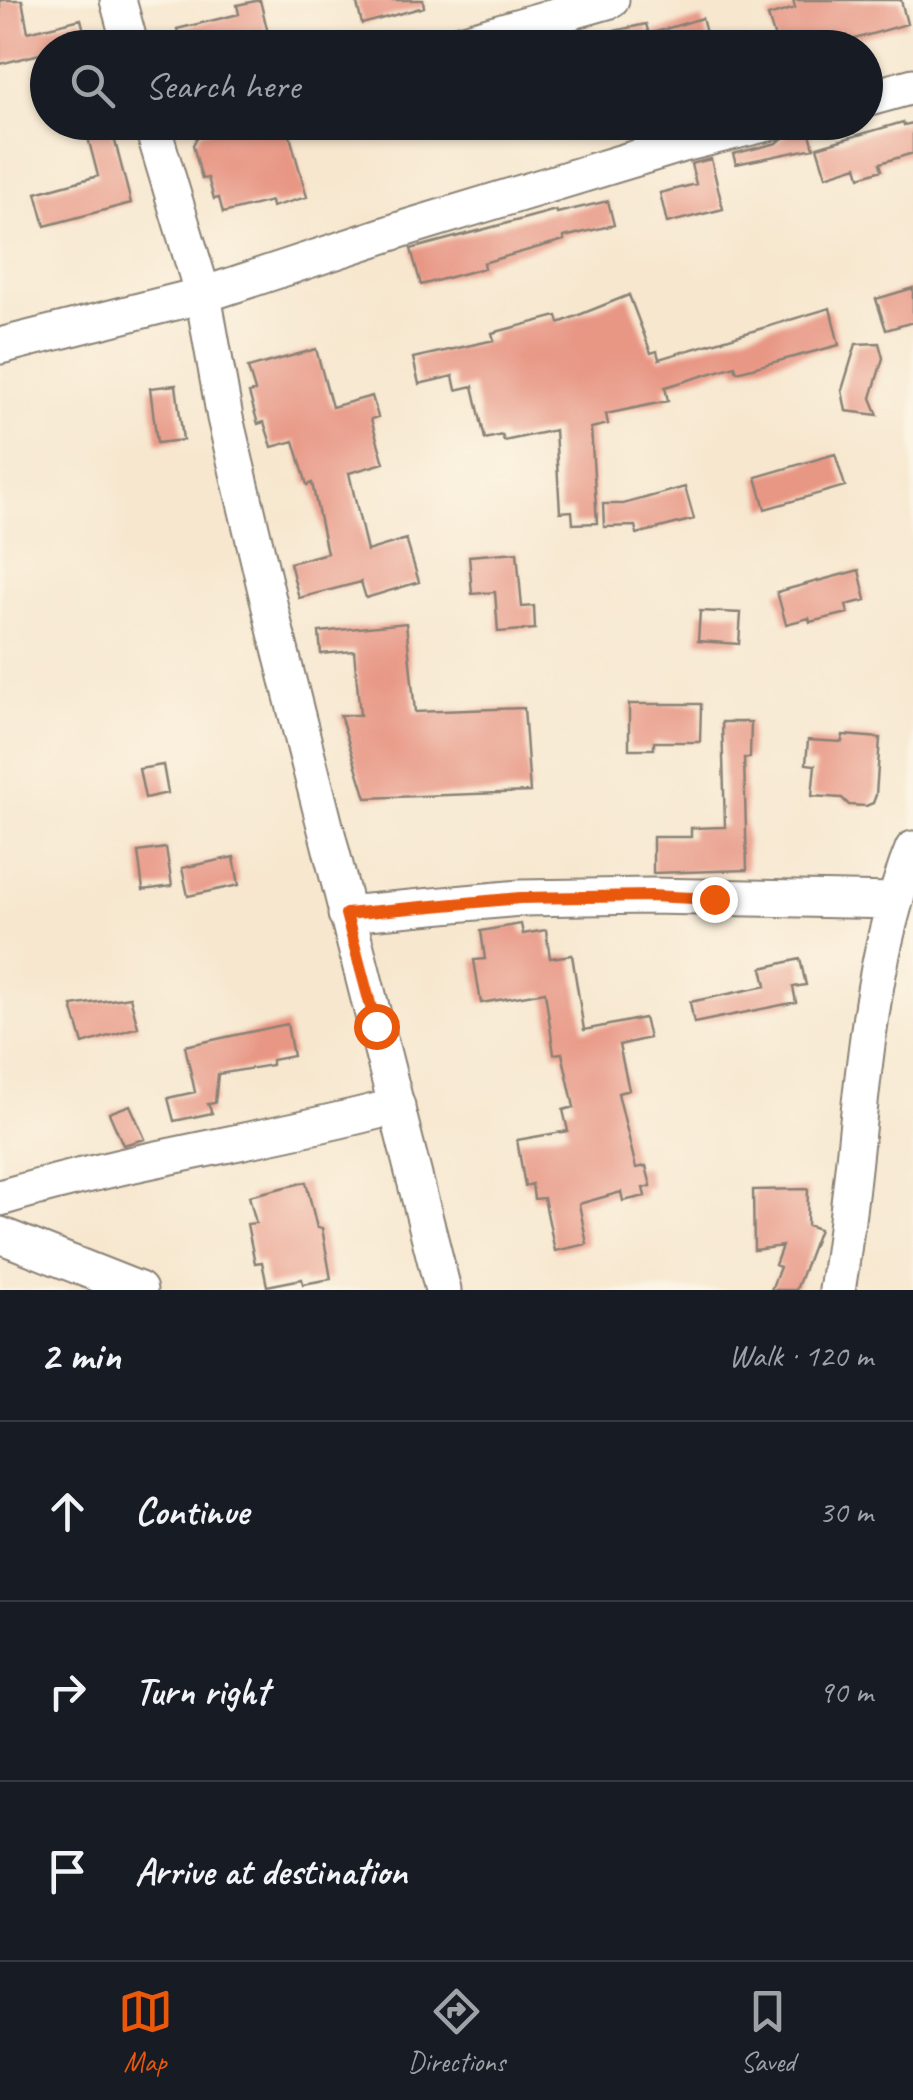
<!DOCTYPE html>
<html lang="en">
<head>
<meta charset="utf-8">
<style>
	body { margin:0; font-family:Caveat,sans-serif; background:#20242c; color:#f1f3f6 }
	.stop { position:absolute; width:30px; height:30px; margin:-22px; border:8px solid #ea580c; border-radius:50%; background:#fff }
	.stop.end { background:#ea580c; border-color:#fff; box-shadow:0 2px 10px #0008 }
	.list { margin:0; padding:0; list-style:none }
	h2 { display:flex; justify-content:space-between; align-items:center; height:130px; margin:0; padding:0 40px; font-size:42px }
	h2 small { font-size:32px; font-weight:400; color:#9ea1a6 }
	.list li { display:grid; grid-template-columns:65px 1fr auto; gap:30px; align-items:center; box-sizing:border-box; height:180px; padding:0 40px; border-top:2px solid #363941 }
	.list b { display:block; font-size:38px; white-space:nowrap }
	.list em { font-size:32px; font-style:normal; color:#9ea1a6 }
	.icon { flex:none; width:55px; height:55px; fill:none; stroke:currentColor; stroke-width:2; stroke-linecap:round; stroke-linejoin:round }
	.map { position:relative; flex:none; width:913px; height:1290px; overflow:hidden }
	.search { position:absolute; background:#171b24; box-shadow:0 2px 8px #0004; left:30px; right:30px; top:30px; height:110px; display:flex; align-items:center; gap:25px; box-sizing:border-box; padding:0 35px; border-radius:55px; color:#9ea1a6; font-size:38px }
	.sheet { height:670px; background:#171b24 }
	nav { display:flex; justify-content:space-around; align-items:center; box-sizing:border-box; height:140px; border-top:2px solid #363941; background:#171b24; font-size:28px; color:#9ea1a6 }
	nav a { display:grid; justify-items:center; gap:5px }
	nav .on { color:#ea580c }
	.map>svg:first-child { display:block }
	.building { fill:#e89785 }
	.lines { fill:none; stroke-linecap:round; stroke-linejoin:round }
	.minor-casing { stroke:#8a8276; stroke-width:39 }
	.minor { stroke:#fff; stroke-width:35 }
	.route { stroke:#ea580c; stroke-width:12 }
</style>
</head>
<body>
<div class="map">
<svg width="913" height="1290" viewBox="0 0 913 1290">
	<rect width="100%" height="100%" fill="#fcf5e5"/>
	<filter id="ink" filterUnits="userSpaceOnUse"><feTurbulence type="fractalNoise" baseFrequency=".01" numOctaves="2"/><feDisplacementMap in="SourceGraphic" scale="20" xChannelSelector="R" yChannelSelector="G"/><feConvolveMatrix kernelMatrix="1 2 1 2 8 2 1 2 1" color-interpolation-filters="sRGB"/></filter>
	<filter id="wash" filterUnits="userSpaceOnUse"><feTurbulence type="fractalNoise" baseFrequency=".0048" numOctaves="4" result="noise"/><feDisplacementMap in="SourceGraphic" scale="40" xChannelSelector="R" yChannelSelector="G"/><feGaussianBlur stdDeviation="2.25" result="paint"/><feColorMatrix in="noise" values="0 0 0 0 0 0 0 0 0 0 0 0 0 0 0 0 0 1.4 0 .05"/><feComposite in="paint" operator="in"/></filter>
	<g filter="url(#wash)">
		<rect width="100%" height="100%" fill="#f7e7cf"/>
		<g id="blocks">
			<path class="building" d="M 0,0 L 22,0 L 28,32 L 81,19 L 87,43 L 48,48 L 48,52 L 0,64 Z
				M 260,0 L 268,33 L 210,48 L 181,48 L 177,29 L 239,14 L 237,5 Z
				M 356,0 L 423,0 L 424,7 L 362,24 Z
				M 793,0 L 901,0 L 907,24 L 823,48 L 778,48 L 768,16 L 795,8 Z
				M 702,18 L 710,48 L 583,48 L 582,38 L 646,24 L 649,34 Z
				M 84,122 L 110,122 L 131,203 L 45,226 L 36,193 L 98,176 Z
				M 261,122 L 286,122 L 307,197 L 272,207 L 271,201 L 223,213 L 219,198 L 214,199 L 208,178 L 202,179 L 193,145 L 200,132 L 231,124 L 238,129 Z
				M 903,122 L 904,125 L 913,123 L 913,153 L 880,163 L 882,170 L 860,177 L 857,166 L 826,176 L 817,147 Z
				M 808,126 L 814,148 L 736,164 L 733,154 L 777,143 L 791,131 Z
				M 711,159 L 723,209 L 667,223 L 660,193 L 696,184 L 691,164 Z
				M 608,201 L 614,225 L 564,237 L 564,240 L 483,263 L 484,268 L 421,285 L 411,249 L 556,210 L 557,213 Z
				M 913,288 L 913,322 L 886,330 L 876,299 Z
				M 629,295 L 651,353 L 657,351 L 659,359 L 830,308 L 839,345 L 737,372 L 735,366 L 665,387 L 668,401 L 606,414 L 608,424 L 591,428 L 597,523 L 573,524 L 572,511 L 560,512 L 555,430 L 504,441 L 502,435 L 485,439 L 473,386 L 456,390 L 453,376 L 419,384 L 413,358 L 494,340 L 492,333 L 557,316 L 559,323 Z
				M 879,343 L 883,358 L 871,398 L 878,415 L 846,411 L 842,390 L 856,344 Z
				M 316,349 L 332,407 L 372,396 L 378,417 L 371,419 L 384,463 L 349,473 L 367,551 L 406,539 L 419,582 L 366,598 L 361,582 L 299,598 L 290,563 L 327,553 L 312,483 L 307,485 L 294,441 L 272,447 L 264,422 L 258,424 L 249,393 L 255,391 L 248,368 Z
				M 176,385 L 183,440 L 157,443 L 150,388 Z
				M 835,454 L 845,486 L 765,509 L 756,477 Z
				M 685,487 L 694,519 L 637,534 L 635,526 L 604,527 L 603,504 L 623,504 Z
				M 517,552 L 522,607 L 534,606 L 535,629 L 498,632 L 495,592 L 472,594 L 469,556 Z
				M 859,570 L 866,600 L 846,605 L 848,613 L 810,622 L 809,618 L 786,624 L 777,592 Z
				M 700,611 L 741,613 L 739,644 L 698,641 Z
				M 406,623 L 415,712 L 524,708 L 530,792 L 366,798 L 340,715 L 360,715 L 354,651 L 321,654 L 319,632 Z
				M 629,704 L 701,704 L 700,742 L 654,742 L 654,749 L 629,749 Z
				M 722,722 L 751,722 L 750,758 L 744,758 L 747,870 L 653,873 L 653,837 L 691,837 L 691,828 L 725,827 Z
				M 843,735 L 880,738 L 876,795 L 873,803 L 866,806 L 849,805 L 842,798 L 812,796 L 815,765 L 806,764 L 808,740 L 842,742 Z
				M 163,765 L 168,793 L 145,798 L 139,769 Z
				M 166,848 L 172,886 L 143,890 L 138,852 Z
				M 234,857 L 239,885 L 188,896 L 182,868 Z
				M 521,924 L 523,934 L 546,930 L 550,958 L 572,955 L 584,1030 L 644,1018 L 649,1038 L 619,1045 L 629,1090 L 618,1093 L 636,1168 L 646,1166 L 651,1186 L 643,1188 L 645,1196 L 623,1201 L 621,1192 L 579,1204 L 587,1244 L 555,1251 L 544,1198 L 534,1199 L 532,1184 L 525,1186 L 517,1140 L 568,1131 L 563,1110 L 574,1107 L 562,1053 L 554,1054 L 545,992 L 481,1003 L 474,960 L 485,959 L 481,931 Z
				M 800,959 L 806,985 L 793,987 L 796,1002 L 694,1023 L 690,1002 L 766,986 L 762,968 Z
				M 130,997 L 138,1027 L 83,1044 L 72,1006 Z
				M 287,1024 L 293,1056 L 272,1060 L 272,1065 L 218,1074 L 215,1103 L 208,1104 L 212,1113 L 174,1121 L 168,1098 L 195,1092 L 185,1046 Z
				M 130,1105 L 145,1139 L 123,1145 L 109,1113 Z
				M 306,1182 L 317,1228 L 322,1228 L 331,1279 L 303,1284 L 302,1279 L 267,1286 L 262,1262 L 255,1263 L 247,1224 L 256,1223 L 249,1196 Z
				M 808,1189 L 807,1225 L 819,1229 L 796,1290 L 771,1290 L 780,1267 L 775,1265 L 782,1246 L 754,1250 L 753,1190 Z"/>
		</g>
	</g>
	<g filter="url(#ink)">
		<use href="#blocks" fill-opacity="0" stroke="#8a8276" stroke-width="2.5"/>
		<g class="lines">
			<g class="minor-casing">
				<path id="minor" d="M 118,0 L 131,48
					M 443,48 L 611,0
					M 866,99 L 913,86
					M 151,122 L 203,295 L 225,418 L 277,637 L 443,1290
					M 0,346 L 203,295 L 406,228 L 683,144 L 772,122
					M 346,914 L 520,898 L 650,896 L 895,901
					M 0,1198 C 130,1159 266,1141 397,1106
					M 0,1235 L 139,1290
					M 837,1290 C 862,1147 859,983 913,849"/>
			</g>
			<use href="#minor" class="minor"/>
		</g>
	</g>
	<g class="lines" filter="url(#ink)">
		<path class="route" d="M 376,1026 L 346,914 L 520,898 L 650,896 L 714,899"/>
	</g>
</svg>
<div class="stop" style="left:376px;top:1026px"></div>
<div class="stop end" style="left:714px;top:899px"></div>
<div class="search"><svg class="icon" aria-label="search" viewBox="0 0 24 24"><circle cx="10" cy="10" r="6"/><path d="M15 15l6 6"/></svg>Search here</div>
</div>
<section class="sheet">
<h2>2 min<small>Walk · 120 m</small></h2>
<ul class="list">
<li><svg class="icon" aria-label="ahead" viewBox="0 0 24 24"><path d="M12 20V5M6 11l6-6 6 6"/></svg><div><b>Continue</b></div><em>30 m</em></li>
<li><svg class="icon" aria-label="right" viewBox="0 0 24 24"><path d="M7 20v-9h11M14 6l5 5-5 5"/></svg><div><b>Turn right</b></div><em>90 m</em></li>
<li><svg class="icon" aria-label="arrive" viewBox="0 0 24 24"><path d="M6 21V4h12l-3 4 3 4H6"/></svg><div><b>Arrive at destination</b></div></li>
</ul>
</section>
<nav>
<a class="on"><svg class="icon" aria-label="map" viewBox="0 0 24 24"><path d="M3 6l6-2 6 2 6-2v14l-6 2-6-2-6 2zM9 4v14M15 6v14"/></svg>Map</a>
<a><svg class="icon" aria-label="directions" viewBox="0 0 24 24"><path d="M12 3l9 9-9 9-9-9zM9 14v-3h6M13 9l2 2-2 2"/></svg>Directions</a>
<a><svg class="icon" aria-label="saved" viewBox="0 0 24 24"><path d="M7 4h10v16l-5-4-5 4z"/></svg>Saved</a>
</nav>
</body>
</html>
